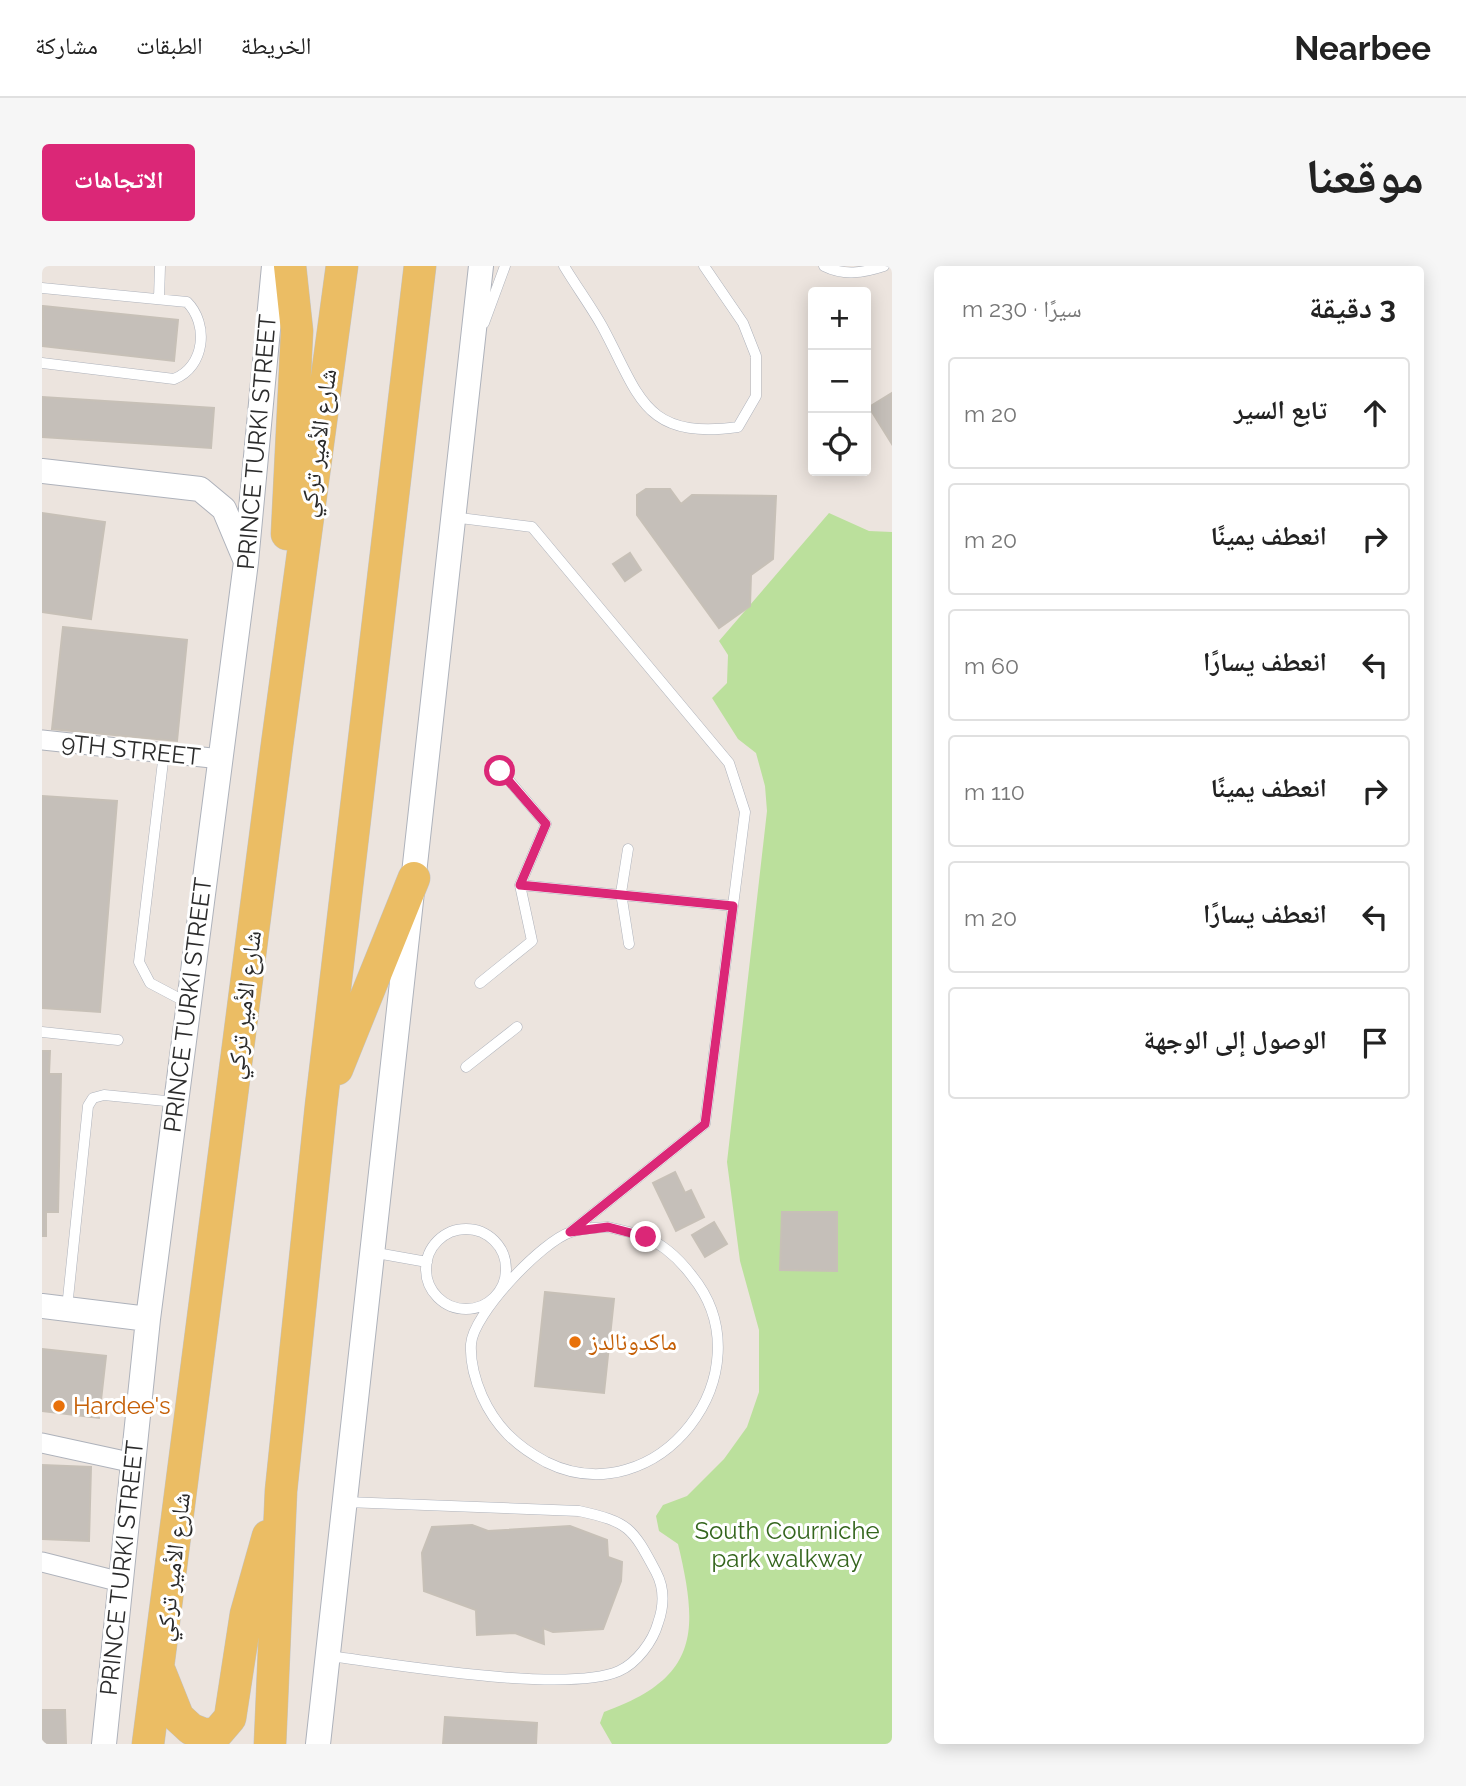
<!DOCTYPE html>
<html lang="ar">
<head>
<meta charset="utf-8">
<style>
	body { margin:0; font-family:Raleway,"Noto Naskh Arabic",sans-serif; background:#f6f6f6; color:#222; direction:rtl }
	.controls { position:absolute; right:21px; top:21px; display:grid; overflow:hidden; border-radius:7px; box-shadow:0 4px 18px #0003 }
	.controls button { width:63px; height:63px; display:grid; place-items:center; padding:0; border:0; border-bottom:2px solid #e0e0e0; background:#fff; color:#222; font:35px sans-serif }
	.stop { position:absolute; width:21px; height:21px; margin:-16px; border:5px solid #db2777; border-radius:50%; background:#fff }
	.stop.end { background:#db2777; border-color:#fff; box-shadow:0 2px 7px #0008 }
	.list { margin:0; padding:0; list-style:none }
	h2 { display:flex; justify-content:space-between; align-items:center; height:91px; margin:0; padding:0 28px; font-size:30px }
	h2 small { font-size:23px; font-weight:400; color:#767676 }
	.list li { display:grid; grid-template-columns:46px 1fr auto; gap:21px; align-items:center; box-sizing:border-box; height:112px; margin:0 14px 14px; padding:0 14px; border:2px solid #e0e0e0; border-radius:7px }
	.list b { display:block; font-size:26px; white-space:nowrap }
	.list em { font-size:23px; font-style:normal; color:#767676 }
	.icon { flex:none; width:38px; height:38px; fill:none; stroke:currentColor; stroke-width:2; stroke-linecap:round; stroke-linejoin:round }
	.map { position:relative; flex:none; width:850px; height:1478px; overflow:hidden; direction:ltr; border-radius:7px }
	header { display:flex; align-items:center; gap:42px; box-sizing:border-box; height:98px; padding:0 35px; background:#fff; border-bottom:2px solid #e0e0e0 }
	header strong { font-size:33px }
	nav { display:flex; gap:38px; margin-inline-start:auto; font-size:24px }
	.intro { display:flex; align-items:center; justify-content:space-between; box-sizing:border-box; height:168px; padding:0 42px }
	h1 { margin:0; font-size:49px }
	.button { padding:18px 32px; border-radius:7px; background:#db2777; color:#fff; font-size:24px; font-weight:700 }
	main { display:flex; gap:42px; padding:0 42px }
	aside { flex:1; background:#fff; border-radius:7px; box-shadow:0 4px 18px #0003 }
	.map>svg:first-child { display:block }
	.green { fill:#bbe09c }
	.building { fill:#c5bfb9; stroke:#c7c0b7; stroke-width:2 }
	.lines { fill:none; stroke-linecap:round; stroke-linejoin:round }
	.service-casing { stroke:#aeb2bb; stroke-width:11 }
	.minor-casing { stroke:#aeb2bb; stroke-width:21 }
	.tertiary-casing { stroke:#aeb2bb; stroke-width:26 }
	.primary-casing { stroke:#c4c4c4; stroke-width:33 }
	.service { stroke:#fff; stroke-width:10 }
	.minor { stroke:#fff; stroke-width:19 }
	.tertiary { stroke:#fff; stroke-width:24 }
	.primary { stroke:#ebbd64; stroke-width:32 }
	.route { stroke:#db2777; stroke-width:9 }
	.food-dot { fill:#e8710a; stroke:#fff; stroke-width:2.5 }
	.labels { text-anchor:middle; stroke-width:6; stroke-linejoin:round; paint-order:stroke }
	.street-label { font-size:24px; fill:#2b2b2b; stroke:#fff }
	.food-label { font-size:24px; fill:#c56008; stroke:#fff; text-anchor:start }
	.park-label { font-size:24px; fill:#34651d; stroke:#fff }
</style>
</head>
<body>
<header>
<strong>Nearbee</strong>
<nav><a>الخريطة</a><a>الطبقات</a><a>مشاركة</a></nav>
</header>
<div class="intro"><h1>موقعنا</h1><a class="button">الاتجاهات</a></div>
<main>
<aside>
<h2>3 دقيقة<small>سيرًا · 230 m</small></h2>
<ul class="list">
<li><svg class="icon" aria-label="ahead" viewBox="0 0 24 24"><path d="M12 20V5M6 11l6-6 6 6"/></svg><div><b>تابع السير</b></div><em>20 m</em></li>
<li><svg class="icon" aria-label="right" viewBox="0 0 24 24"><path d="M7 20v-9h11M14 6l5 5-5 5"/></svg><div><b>انعطف يمينًا</b></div><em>20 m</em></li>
<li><svg class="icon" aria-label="left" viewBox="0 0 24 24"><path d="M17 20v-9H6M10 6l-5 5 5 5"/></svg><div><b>انعطف يسارًا</b></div><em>60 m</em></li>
<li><svg class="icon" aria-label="right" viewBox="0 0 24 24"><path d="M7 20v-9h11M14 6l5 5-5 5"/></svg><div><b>انعطف يمينًا</b></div><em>110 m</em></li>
<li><svg class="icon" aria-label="left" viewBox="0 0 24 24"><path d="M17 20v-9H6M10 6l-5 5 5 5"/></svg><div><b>انعطف يسارًا</b></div><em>20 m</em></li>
<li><svg class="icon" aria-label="arrive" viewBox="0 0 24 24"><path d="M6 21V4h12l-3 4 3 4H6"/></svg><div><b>الوصول إلى الوجهة</b></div></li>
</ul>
</aside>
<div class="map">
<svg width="850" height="1478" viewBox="0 0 850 1478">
	<rect width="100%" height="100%" fill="#ece4de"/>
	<path class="green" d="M 787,247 L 827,265 L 850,266 L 850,1478 L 570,1478 L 558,1457 L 562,1446 C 657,1412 657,1366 636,1278 L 617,1265 L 614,1250 L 621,1239 L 645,1230 L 682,1193 L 705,1161 L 717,1126 L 717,1064 L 698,995 L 685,896 L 725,545 L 723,520 L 714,487 L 696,473 L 670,432 L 685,417 L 686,389 L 677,375 Z"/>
	<path class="building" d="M 1,40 L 136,54 L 132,95 L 0,80 Z
		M 850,127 L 850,178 L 827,141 Z
		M 0,131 L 172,142 L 169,182 L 0,171 Z
		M 604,223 L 628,223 L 639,238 L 650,229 L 734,230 L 731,293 L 709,309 L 708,340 L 677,362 L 595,249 L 595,229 Z
		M 0,247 L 63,256 L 49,353 L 0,346 Z
		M 588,287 L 599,304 L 583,315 L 571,298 Z
		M 21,361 L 145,374 L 135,475 L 10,463 Z
		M 0,530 L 75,535 L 58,746 L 0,742 Z
		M 0,785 L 8,785 L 7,808 L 19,808 L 16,946 L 4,946 L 4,970 L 0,970 Z
		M 633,906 L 643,927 L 649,924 L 662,951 L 634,965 L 611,917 Z
		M 740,946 L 795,946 L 795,1005 L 738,1004 Z
		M 672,956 L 685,978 L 663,991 L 650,969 Z
		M 503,1026 L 572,1033 L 562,1127 L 493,1120 Z
		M 0,1083 L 64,1090 L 57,1152 L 0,1145 Z
		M 0,1199 L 49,1201 L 47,1275 L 0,1273 Z
		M 430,1259 L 446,1265 L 528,1260 L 565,1274 L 566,1291 L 580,1296 L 579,1315 L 561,1363 L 511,1366 L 501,1362 L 502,1378 L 473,1367 L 435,1369 L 434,1344 L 382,1325 L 380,1287 L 390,1261 Z
		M 0,1444 L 23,1444 L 24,1478 L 0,1478 Z
		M 403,1451 L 495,1457 L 494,1478 L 401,1478 Z"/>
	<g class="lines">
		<g class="service-casing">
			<path id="service" d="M 522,0 C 534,20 548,39 560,60 C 598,130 601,174 696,161 L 714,130 L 714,90 L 701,57 L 662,0
				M 782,0 C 802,10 821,7 842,0
				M 0,22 L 145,36 C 167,58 163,101 132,113 L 0,97
				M 117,33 L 118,0
				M 442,57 L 463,0
				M 410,251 L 490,261 L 687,497 L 703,546 L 663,858 L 528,966
				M 122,487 L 97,696 L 108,717 L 144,736
				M 586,583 L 579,627 L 587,678
				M 478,619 L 691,640
				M 438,717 L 490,675 L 478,619 L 504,558 L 459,505
				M 0,766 L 76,774
				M 424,801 L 475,761
				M 566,961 C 577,964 590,966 601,970 C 621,978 638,994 650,1010 C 728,1106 615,1251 504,1196 C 474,1180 454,1161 440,1130 C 433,1114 428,1095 429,1078 C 431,1048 500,975 529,966 C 540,962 554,962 566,961 Z
				M384 1003a40 40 0 1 1 80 0a40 40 0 1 1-80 0Z
				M 329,986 L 385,996
				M 25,1042 L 46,840 L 51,832 L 62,829 L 134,836
				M 287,1390 C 351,1398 524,1428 577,1405 C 595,1397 611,1375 616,1357 C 622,1340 623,1323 614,1306 C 590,1261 587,1256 537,1245 L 304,1236"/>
		</g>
		<g class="minor-casing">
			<path id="minor" d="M 0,474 L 179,493
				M 0,1177 L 92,1197
				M 0,1296 L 79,1316"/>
		</g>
		<g class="tertiary-casing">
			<path id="tertiary" d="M 0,205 L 158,223 L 182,243 L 203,293
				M 0,1040 L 106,1053
				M 62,1478 L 106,1053 L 204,296 L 232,0
				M 276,1478 L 439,0"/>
		</g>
		<g class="primary-casing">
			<path id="primary" d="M 245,268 L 255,65 L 248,0
				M 295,803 L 372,612
				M 118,1406 L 136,1451 L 149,1463 L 164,1469 L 176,1466 L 188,1452 L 204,1348 L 226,1270
				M 106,1478 L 235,479 L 300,0
				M 228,1478 L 239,1225 L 279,840 L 378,0"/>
		</g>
		<use href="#service" class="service"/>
		<use href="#minor" class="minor"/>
		<use href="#tertiary" class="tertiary"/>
		<use href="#primary" class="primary"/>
	</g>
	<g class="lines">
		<path class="route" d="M 458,505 L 504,558 L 478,619 L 691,640 L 663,858 L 528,966 L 566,961 L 604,971"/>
	</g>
	<g class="food-dot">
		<circle cx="533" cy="1076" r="7"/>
		<circle cx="17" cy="1140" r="7"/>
	</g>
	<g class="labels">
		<g class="street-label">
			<text transform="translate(215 176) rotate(-85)" y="8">PRINCE TURKI STREET</text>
			<text transform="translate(276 177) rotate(-82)" y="8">شارع الأمير تركي</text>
			<text transform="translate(89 484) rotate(6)" y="8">9TH STREET</text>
			<text transform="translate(146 739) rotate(-83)" y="8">PRINCE TURKI STREET</text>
			<text transform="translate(202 739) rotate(-83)" y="8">شارع الأمير تركي</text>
			<text transform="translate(131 1301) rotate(-83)" y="8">شارع الأمير تركي</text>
			<text transform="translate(80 1302) rotate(-84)" y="8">PRINCE TURKI STREET</text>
		</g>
		<g class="food-label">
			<text x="547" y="1084">ماكدونالدز</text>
			<text x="31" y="1148">Hardee's</text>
		</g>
		<g class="park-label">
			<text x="745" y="1273">South Courniche<tspan x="745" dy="28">park walkway</tspan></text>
		</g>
	</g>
</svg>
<div class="controls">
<button>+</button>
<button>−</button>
<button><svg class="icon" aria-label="locate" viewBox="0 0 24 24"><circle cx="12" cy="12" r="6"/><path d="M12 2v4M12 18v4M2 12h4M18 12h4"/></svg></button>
</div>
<div class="stop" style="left:458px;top:505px"></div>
<div class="stop end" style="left:604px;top:971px"></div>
</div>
</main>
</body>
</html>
